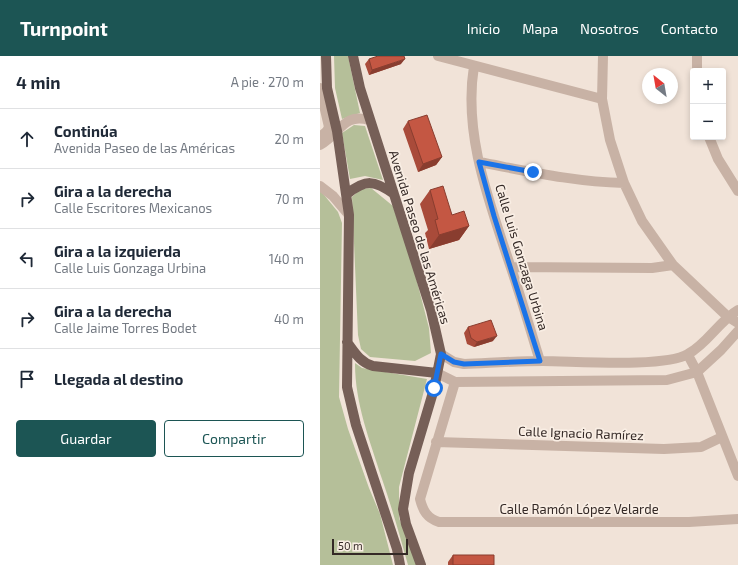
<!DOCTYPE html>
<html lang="es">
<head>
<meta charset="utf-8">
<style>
	body { margin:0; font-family:"Exo 2",sans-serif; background:#f2f2f3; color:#1f2937 }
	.controls { position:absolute; right:12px; top:12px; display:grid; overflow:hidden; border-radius:4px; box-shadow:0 2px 6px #0003 }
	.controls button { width:36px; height:36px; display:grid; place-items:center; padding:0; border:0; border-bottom:1px solid #e0e1e3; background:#fff; color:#1f2937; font:20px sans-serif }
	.compass { position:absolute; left:322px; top:12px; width:36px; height:36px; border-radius:50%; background:#fff; box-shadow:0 2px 6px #0003; rotate:329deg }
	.scale { position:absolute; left:12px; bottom:10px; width:76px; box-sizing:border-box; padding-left:4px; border:2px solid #342926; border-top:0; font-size:11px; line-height:14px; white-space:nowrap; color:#342926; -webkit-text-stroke:3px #f9eee4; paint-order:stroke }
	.stop { position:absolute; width:12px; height:12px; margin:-9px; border:3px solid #1a73e8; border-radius:50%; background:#fff }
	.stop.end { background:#1a73e8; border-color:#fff; box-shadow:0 1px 4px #0008 }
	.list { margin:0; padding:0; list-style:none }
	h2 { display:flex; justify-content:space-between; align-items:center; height:52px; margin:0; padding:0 16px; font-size:17px }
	h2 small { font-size:13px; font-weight:400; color:#747a83 }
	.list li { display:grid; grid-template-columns:26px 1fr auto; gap:12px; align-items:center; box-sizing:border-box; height:60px; padding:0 16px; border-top:1px solid #e0e1e3 }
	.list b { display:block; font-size:15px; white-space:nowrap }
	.list p { margin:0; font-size:13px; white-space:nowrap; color:#747a83 }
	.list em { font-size:13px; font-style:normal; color:#747a83 }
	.actions { display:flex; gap:8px; padding:12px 16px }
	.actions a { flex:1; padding:9px 0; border:1px solid #1c5554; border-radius:4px; text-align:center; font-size:14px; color:#1c5554 }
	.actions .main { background:#1c5554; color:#fff }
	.icon { flex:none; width:22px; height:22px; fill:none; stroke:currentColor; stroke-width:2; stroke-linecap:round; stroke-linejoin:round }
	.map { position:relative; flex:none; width:418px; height:509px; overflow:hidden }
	header { display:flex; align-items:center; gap:24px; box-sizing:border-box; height:56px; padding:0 20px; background:#1c5554; color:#fff }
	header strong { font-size:19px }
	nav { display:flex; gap:22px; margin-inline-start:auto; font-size:14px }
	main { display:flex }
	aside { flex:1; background:#fff }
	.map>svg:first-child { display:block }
	.green { fill:#b5bf99 }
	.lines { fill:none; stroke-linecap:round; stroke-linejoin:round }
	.minor { stroke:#c8b2a5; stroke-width:10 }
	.major { stroke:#765f57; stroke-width:10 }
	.wall { fill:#a94b3a }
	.shaded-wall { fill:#893d2f }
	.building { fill:#c45743; stroke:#893d2f }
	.route { stroke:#1a73e8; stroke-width:5 }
	.labels { text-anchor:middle; stroke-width:3.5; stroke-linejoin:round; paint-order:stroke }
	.street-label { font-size:13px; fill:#342926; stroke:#f9eee4 }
</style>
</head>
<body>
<header>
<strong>Turnpoint</strong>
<nav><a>Inicio</a><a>Mapa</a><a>Nosotros</a><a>Contacto</a></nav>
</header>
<main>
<aside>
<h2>4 min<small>A pie · 270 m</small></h2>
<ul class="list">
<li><svg class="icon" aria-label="ahead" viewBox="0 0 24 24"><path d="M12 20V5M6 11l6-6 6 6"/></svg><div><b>Continúa</b><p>Avenida Paseo de las Américas</p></div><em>20 m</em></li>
<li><svg class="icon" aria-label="right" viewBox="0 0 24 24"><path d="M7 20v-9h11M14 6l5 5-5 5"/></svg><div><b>Gira a la derecha</b><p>Calle Escritores Mexicanos</p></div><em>70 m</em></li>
<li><svg class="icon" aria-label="left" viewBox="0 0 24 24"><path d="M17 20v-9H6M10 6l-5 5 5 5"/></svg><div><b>Gira a la izquierda</b><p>Calle Luis Gonzaga Urbina</p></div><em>140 m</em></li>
<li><svg class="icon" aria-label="right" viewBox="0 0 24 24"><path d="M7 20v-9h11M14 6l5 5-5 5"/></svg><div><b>Gira a la derecha</b><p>Calle Jaime Torres Bodet</p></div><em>40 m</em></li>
<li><svg class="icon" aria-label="arrive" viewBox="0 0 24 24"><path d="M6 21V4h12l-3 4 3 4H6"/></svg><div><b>Llegada al destino</b></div></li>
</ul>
<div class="actions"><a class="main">Guardar</a><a>Compartir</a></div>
</aside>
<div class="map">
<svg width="418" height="509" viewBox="0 0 418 509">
	<rect width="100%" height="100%" fill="#f1e3d8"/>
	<path class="green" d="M 14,0 L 28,0 L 40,57 L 22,63 L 15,32 Z
		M 34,69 L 45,70 L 63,124 L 45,120 L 30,123 L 22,77 Z
		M 51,132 L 73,150 L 94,214 L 109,272 L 111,297 L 95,305 L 50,301 L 41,293 L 38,279 L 32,141 L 41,133 Z
		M 0,134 L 18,156 L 22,167 L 19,341 L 28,373 L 49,432 L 60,458 L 73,509 L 0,509 Z
		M 35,307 L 42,312 L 107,323 L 79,431 L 79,462 L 98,509 L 88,509 C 80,480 72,452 62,423 C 50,385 35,348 35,307 Z"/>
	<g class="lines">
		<path class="minor" d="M 118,0 L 282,43
			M 283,0 L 282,43 L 290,84 L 304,127 L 322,165 L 353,209 L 407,260 L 418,267
			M 154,10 C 143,78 169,145 190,209 C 201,241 210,273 220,305
			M 377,15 L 377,0
			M 0,32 L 9,71 L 7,75 L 0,81
			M 389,81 L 398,103 L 418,135
			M 0,89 C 21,77 23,57 49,64
			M 159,106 C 207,115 255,126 304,127
			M 0,130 L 13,140 L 29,159
			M 191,211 L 332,212 L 353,209
			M 121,298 L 134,306 L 144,308 C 170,307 196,305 223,305 C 254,305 345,312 368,298 C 388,287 399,265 418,254
			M 368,299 L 377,316 L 418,420
			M 117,317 L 135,326 L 347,324 L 377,316 L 401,294 L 418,275
			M 135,326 L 100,443 C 103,455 107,462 119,466 L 369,466 L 418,463
			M 116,386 L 344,393 L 381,391 L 402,381"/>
		<path class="major" d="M 6,0 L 7,32 L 17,75 L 29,159 L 27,331 L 36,369 L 77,493 L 80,509
			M 33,0 L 40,32 L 111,254 L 121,298 L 114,333 L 89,417 L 83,453 L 86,468 L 101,509
			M 27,138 C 46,123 54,124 74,138
			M 27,286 C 35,297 40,306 53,310 L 117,317"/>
	</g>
	<path class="wall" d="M 49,3 L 81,8 L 49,19 L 45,8 Z
		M 88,65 L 122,101 L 116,109 L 98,116 L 83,73 Z
		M 110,134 L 132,159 L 149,170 L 139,184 L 109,193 L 105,177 L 108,174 L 100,148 Z
		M 148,271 L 173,285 L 154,291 L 147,288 L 144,277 Z
		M 133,499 L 174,509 L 128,509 L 128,506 Z"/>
	<path class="shaded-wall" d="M 85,3 L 81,8 L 49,19 L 52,14 Z
		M 122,101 L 116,109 L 98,116 L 103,108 Z
		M 149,170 L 139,184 L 109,193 L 119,179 Z
		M 177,280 L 173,285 L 154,291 L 157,286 Z"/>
	<path class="building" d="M 58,0 L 84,0 L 85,3 L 52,14 L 49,3 Z
		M 107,59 L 122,101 L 103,108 L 88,65 Z
		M 123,130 L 132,159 L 144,155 L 149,170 L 119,179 L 115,164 L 118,163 L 110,134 Z
		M 171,264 L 177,280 L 157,286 L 151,282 L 148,271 Z
		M 133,499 L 174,499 L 174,509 L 133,509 Z"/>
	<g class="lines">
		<path class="route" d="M 114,332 L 121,298 L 134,306 L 144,308 L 220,305 L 174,160 L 159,106 L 213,116"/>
	</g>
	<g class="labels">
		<g class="street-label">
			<text transform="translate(100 181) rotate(73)" y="5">Avenida Paseo de las Américas</text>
			<text transform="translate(202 201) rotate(73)" y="5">Calle Luis Gonzaga Urbina</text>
			<text transform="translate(261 377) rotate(2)" y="5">Calle Ignacio Ramírez</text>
			<text x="259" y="458">Calle Ramón López Velarde</text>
		</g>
	</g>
</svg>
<div class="controls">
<button>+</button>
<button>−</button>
</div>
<svg class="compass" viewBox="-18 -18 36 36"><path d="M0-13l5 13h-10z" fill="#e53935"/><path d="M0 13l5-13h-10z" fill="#747a83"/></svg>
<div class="scale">50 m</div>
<div class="stop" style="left:114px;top:332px"></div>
<div class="stop end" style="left:213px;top:116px"></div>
</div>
</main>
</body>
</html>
